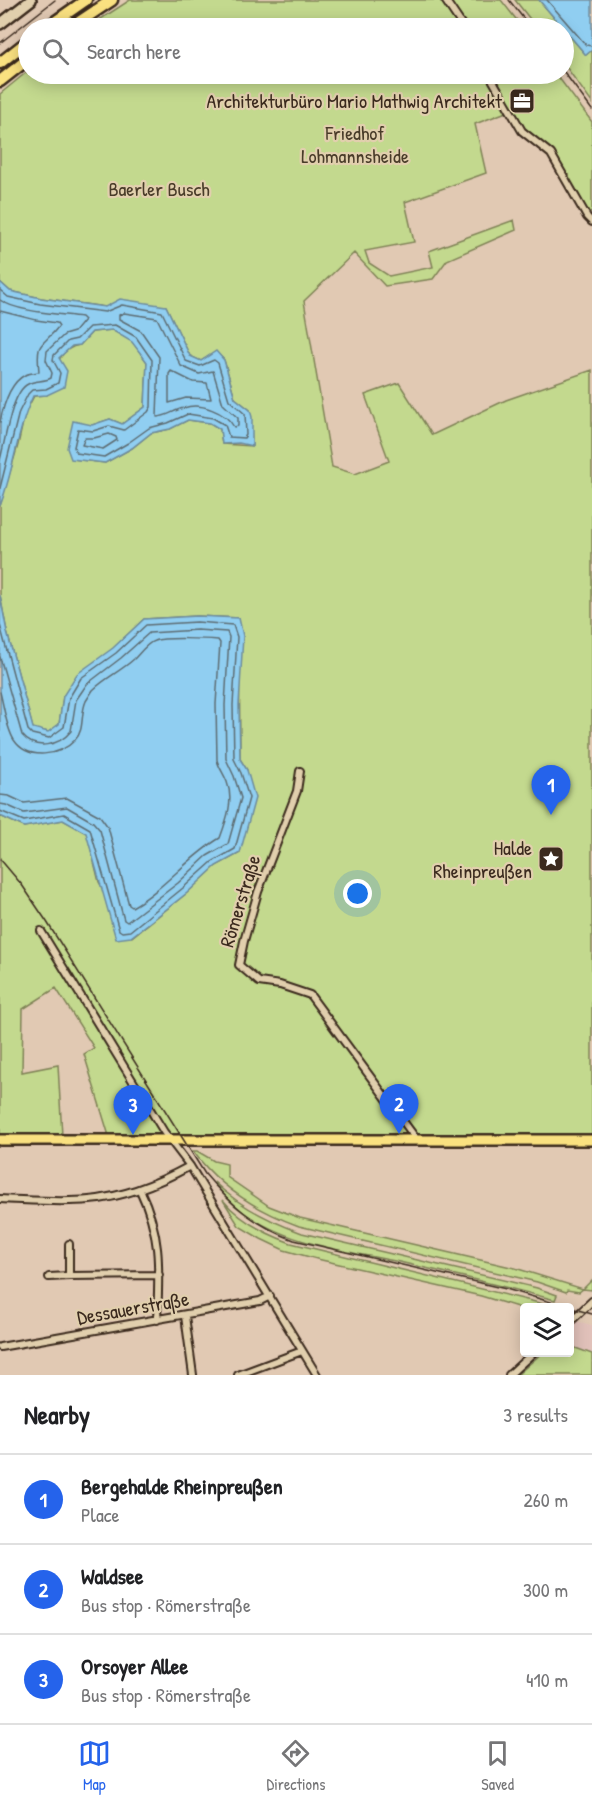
<!DOCTYPE html>
<html lang="en">
<head>
<meta charset="utf-8">
<style>
	body { margin:0; font-family:"Patrick Hand",sans-serif; background:#f6f6f6; color:#202124 }
	.controls { position:absolute; right:18px; bottom:18px; display:grid; overflow:hidden; border-radius:6px; box-shadow:0 3px 15px #0003 }
	.controls button { width:54px; height:54px; display:grid; place-items:center; padding:0; border:0; border-bottom:2px solid #e0e0e0; background:#fff; color:#202124; font:30px sans-serif }
	.you { position:absolute; left:358px; top:894px; width:21px; height:21px; margin:-15px; border:4px solid #fff; border-radius:50%; background:#1a73e8; box-shadow:0 0 0 9px #1a73e833 }
	.badge { display:grid; place-items:center; width:39px; height:39px; border-radius:50%; background:#2563eb; color:#fff; font-size:20px; font-weight:700 }
	.pin { position:absolute; translate:-50% -50px; filter:drop-shadow(0 2px 3px #0008) }
	.pin::after { content:''; position:absolute; top:32px; width:21px; height:18px; background:inherit; clip-path:polygon(0 0,100% 0,50% 100%) }
	.list { margin:0; padding:0; list-style:none }
	h2 { display:flex; justify-content:space-between; align-items:center; height:78px; margin:0; padding:0 24px; font-size:26px }
	h2 small { font-size:20px; font-weight:400; color:#757577 }
	.list li { display:grid; grid-template-columns:39px 1fr auto; gap:18px; align-items:center; box-sizing:border-box; height:90px; padding:0 24px; border-top:2px solid #e0e0e0 }
	.list b { display:block; font-size:22px; white-space:nowrap }
	.list p { margin:0; font-size:20px; white-space:nowrap; color:#757577 }
	.list em { font-size:20px; font-style:normal; color:#757577 }
	.icon { flex:none; width:33px; height:33px; fill:none; stroke:currentColor; stroke-width:2; stroke-linecap:round; stroke-linejoin:round }
	.map { position:relative; flex:none; width:592px; height:1375px; overflow:hidden }
	.search { position:absolute; background:#fff; box-shadow:0 3px 15px #0003; left:18px; right:18px; top:18px; height:66px; display:flex; align-items:center; gap:15px; box-sizing:border-box; padding:0 21px; border-radius:33px; color:#757577; font-size:22px }
	.sheet { height:348px; background:#fff }
	nav { display:flex; justify-content:space-around; align-items:center; box-sizing:border-box; height:84px; border-top:2px solid #e0e0e0; background:#fff; font-size:16px; color:#757577 }
	nav a { display:grid; justify-items:center; gap:3px }
	nav .on { color:#2563eb }
	.map>svg:first-child { display:block }
	.built { fill:#e1c1ba }
	.green { fill:#c3d98e; stroke:#7f8256; stroke-width:1.5 }
	.water { fill:#90cef1; stroke:#6e8c9d; stroke-width:1.5 }
	.lines { fill:none; stroke-linecap:round; stroke-linejoin:round }
	.shore { stroke:#5d6c72; stroke-width:1.5 }
	.minor-casing { stroke:#3b2a1e; stroke-width:10 }
	.secondary-casing { stroke:#3b2a1e; stroke-width:14 }
	.primary-casing { stroke:#3b2a1e; stroke-width:14 }
	.motorway-casing { stroke:#3b2a1e; stroke-width:15 }
	.minor { stroke:#e1cfad; stroke-width:6 }
	.secondary { stroke:#e1cfad; stroke-width:9 }
	.primary { stroke:#fae180; stroke-width:9 }
	.motorway { stroke:#fae180; stroke-width:10 }
	.rail { stroke:#3b2a1e; stroke-width:1.5 }
	.labels { text-anchor:middle; stroke-width:4.5; stroke-linejoin:round; paint-order:stroke }
	.poi-label { font-size:20px; fill:#3b2a1e; stroke:#e1cfad; text-anchor:end }
	.park-label { font-size:20px; fill:#493c29; stroke:#e1cfad }
	.street-label { font-size:20px; fill:#3b2a1e; stroke:#e1cfad }
</style>
</head>
<body>
<div class="map">
<svg width="592" height="1375" viewBox="0 0 592 1375">
	<rect width="100%" height="100%" fill="#e1c9b3"/>
	<filter id="ink" filterUnits="userSpaceOnUse"><feTurbulence type="fractalNoise" baseFrequency=".0167" numOctaves="2"/><feDisplacementMap in="SourceGraphic" scale="12" xChannelSelector="R" yChannelSelector="G"/><feConvolveMatrix kernelMatrix="1 2 1 2 8 2 1 2 1" color-interpolation-filters="sRGB"/></filter>
	<g filter="url(#ink)">
		<path class="built" d="M 576,1321 L 592,1325 L 592,1354 L 570,1346 L 570,1328 Z"/>
		<path class="green" d="M 130,0 L 501,0 L 523,28 L 87,28 Z
			M 515,0 L 539,0 L 563,28 L 537,28 Z
			M 564,29 L 586,55 L 592,50 L 592,103 L 564,64 Z
			M 28,71 L 28,74 L 556,74 L 592,122 L 592,211 L 587,214 L 552,153 L 523,129 L 509,111 L 475,124 L 486,173 L 405,202 L 414,242 L 365,251 L 369,263 L 389,276 L 433,267 L 429,251 L 514,220 L 516,230 L 447,260 L 433,279 L 385,286 L 354,253 L 304,301 L 332,467 L 355,474 L 389,461 L 365,395 L 399,383 L 432,435 L 506,400 L 592,370 L 592,1135 L 411,1138 L 202,1134 L 109,1136 L 84,1054 L 94,1048 L 56,988 L 23,1009 L 22,1072 L 58,1065 L 62,1136 L 0,1136 L 0,816 L 24,827 L 63,820 L 87,833 L 99,882 L 132,937 L 187,893 L 216,866 L 240,853 L 247,770 L 240,759 L 239,618 L 197,616 L 144,619 L 63,696 L 59,725 L 49,732 L 33,729 L 7,632 L 0,595 L 0,506 L 18,445 L 25,413 L 34,396 L 47,395 C 53,376 56,348 80,345 L 92,332 L 112,330 L 132,341 L 147,362 L 145,407 L 122,424 L 110,419 L 92,425 L 72,459 L 105,463 L 132,448 L 151,433 L 170,429 L 188,420 L 210,423 L 220,429 L 222,444 L 252,446 L 250,410 L 235,398 L 224,360 L 216,352 L 201,361 L 190,356 L 166,306 L 106,307 L 41,298 L 10,291 L 0,282 L 0,94 Z
			M 193,1151 L 197,1151 L 214,1161 L 227,1164 L 227,1177 L 269,1206 L 300,1218 L 515,1268 L 583,1289 L 592,1280 L 592,1290 L 583,1289 L 579,1292 L 567,1290 L 566,1292 L 537,1282 L 299,1226 C 258,1211 219,1187 193,1151 Z
			M 214,1182 C 238,1205 271,1222 302,1233 L 537,1288 L 557,1295 L 555,1300 C 506,1287 457,1275 408,1264 C 342,1249 255,1243 214,1182 Z
			M 223,1200 C 240,1221 266,1234 291,1243 L 556,1307 L 524,1309 L 481,1296 L 317,1259 L 284,1250 L 261,1239 L 239,1226 Z
			M 570,1346 L 592,1354 L 592,1375 L 517,1375 L 542,1353 L 570,1352 Z"/>
		<path class="water" d="M 539,0 L 592,0 L 592,50 L 586,55 Z
			M 0,282 L 10,291 L 41,298 L 105,307 L 120,299 L 166,306 L 190,356 L 201,361 L 216,351 L 224,360 L 235,398 L 250,410 L 252,417 L 252,446 L 239,443 L 222,444 L 220,429 L 210,423 L 188,420 L 170,429 L 151,433 L 132,448 L 105,463 L 71,459 L 67,448 L 73,421 L 92,425 L 110,419 L 122,424 L 145,407 L 147,362 L 132,342 L 112,330 L 92,332 L 80,345 L 72,346 L 59,358 L 67,371 L 64,387 L 47,395 L 33,396 C 17,430 14,470 0,506 Z
			M 0,595 L 7,632 L 33,728 L 48,732 L 59,724 L 63,696 L 77,674 L 113,648 L 144,619 L 197,616 L 239,618 L 243,636 L 239,705 L 240,759 L 247,770 L 255,798 L 240,853 L 216,866 L 187,893 L 131,937 L 116,939 L 86,833 L 63,820 L 24,827 L 0,816 Z"/>
		<g class="lines">
			<path class="shore" d="M 547,0 L 586,45 L 592,46
				M 0,290 L 8,297 L 40,304 L 105,312 L 122,305 L 162,312 L 186,361 L 200,366 L 214,360 L 218,363 L 229,400 L 245,414 L 246,435 L 244,438 L 229,437 L 225,425 L 213,418 L 188,414 L 168,423 L 149,428 L 128,443 L 104,457 L 76,453 L 74,447 L 78,429 L 93,431 L 109,426 L 124,430 L 148,412 L 151,407 L 152,360 L 136,337 L 115,325 L 89,327 L 77,339 L 68,341 L 54,355 L 53,360 L 60,373 L 58,383 L 46,389 L 32,390 L 28,394 L 19,412 L 0,488
				M 0,300 C 16,312 61,314 81,317 L 84,320 L 74,332 L 64,335 L 47,351 L 46,360 L 52,373 L 51,378 C 44,382 35,380 28,384 C 11,392 5,443 0,460
				M 0,311 L 36,320 L 57,323 L 59,326 C 41,349 36,339 39,372 C 34,373 29,373 25,375 C 9,383 3,407 0,422
				M 124,313 L 157,318 L 181,366 L 199,374 L 213,371 L 223,404 L 238,418 L 238,426 L 234,427 C 226,412 200,402 184,408 C 174,410 167,417 157,417 L 159,357 L 141,331 L 119,319 L 119,315 Z
				M 171,371 L 193,382 L 207,383 L 211,399 L 186,398 L 169,403 L 169,374 Z
				M 109,434 L 116,437 L 117,440 L 103,449 L 82,445 L 85,438 L 94,438 Z
				M 0,625 L 28,730 L 32,734 L 49,738 L 64,727 L 69,698 L 81,678 L 116,653 L 146,625 L 197,622 L 233,625 L 237,637 L 233,705 L 234,759 L 241,773 L 249,798 L 235,849 L 212,862 L 183,888 L 130,931 L 122,932 L 119,930 L 90,829 L 64,814 L 24,821 L 0,811
				M 0,657 L 22,735 C 35,751 59,746 71,731 L 76,700 L 87,684 L 121,658 L 149,633 L 197,630 L 227,632 L 229,637 L 225,705 L 226,759 L 234,776 L 241,798 L 228,844 L 207,856 L 178,883 L 127,922 L 124,920 L 100,830 L 93,822 L 67,807 L 24,813 L 6,805 L 0,804
				M 0,692 C 4,707 6,727 14,740 C 28,761 60,756 75,740 C 85,730 80,714 86,701 C 88,698 91,693 93,690 C 105,678 121,671 134,659 C 139,654 147,643 154,641 C 165,637 206,639 218,640 L 220,643 L 216,704 L 217,760 C 219,768 224,774 227,782 C 234,800 227,819 220,838 C 188,857 164,889 132,907 L 129,905 L 108,827 L 100,816 L 67,798 L 24,803 L 9,796 L 0,795"/>
			<g class="minor-casing">
				<path id="minor" d="M 445,0 L 464,28
					M 489,74 L 522,131 L 551,154 L 587,217 L 592,222
					M 300,771 L 297,791 L 258,892 L 244,941 L 239,965 L 259,982 L 280,985 L 310,995 L 417,1140
					M 41,931 L 164,1132 L 190,1166 L 317,1375
					M 140,1190 C 162,1236 159,1270 157,1320
					M 0,1199 C 29,1200 60,1203 89,1200 C 125,1197 159,1183 190,1166
					M 69,1276 L 159,1275
					M 49,1277 L 69,1276 L 69,1244
					M 185,1316 L 193,1375
					M 570,1322 L 592,1301
					M 0,1347 L 260,1301 L 270,1296
					M 238,1375 L 302,1351
					M 509,1375 L 534,1352"/>
			</g>
			<g class="secondary-casing">
				<path id="secondary" d="M 0,24 L 31,0"/>
			</g>
			<g class="primary-casing">
				<path id="primary" d="M 0,1140 L 592,1140"/>
			</g>
			<g class="motorway-casing">
				<path id="motorway" d="M 46,28 L 86,0
					M 70,28 L 112,0
					M 0,63 L 28,41
					M 0,81 L 28,59"/>
			</g>
			<use href="#minor" class="minor"/>
			<use href="#secondary" class="secondary"/>
			<use href="#primary" class="primary"/>
			<use href="#motorway" class="motorway"/>
			<path class="rail" d="M 509,0 L 531,28
				M 0,43 L 55,0
				M 564,72 L 592,110
				M 0,859 L 22,885 L 47,922 L 205,1174 C 230,1204 256,1226 294,1240 L 506,1289 L 592,1314"/>
		</g>
	</g>
	<defs>
		<g id="office-square" transform="scale(1.35)"><rect x="-9" y="-9" width="18" height="18" rx="4" fill="#3b2a1e" stroke="#e1cfad"/><path d="M-6-3h4V-5.5h4V-3h4V5H-6ZM-1-4.5V-3h2v-1.5ZM-6 0V1H6V0Z" fill="#fff"/></g>
		<g id="sight-square" transform="scale(1.35)"><rect x="-9" y="-9" width="18" height="18" rx="4" fill="#3b2a1e" stroke="#e1cfad"/><path d="M0-6L1.8-2.2L6-1.7L2.9 1.2L3.7 5.4L0 3.3L-3.7 5.4L-2.9 1.2L-6-1.7L-1.8-2.2Z" fill="#fff"/></g>
	</defs>
	<g fill-rule="evenodd">
		<use href="#office-square" x="522" y="101"/>
		<use href="#sight-square" x="551" y="859"/>
	</g>
	<g class="labels">
		<g class="poi-label">
			<text x="502" y="108">Architekturbüro Mario Mathwig Architekt</text>
			<text x="532" y="855">Halde<tspan x="532" dy="23">Rheinpreußen</tspan></text>
		</g>
		<g class="park-label">
			<text x="355" y="140">Friedhof<tspan x="355" dy="23">Lohmannsheide</tspan></text>
			<text x="159" y="196">Baerler Busch</text>
		</g>
		<g class="street-label">
			<text transform="translate(240 901) rotate(-73)" y="7">Römerstraße</text>
			<text transform="translate(133 1308) rotate(-10)" y="7">Dessauerstraße</text>
		</g>
	</g>
</svg>
<div class="controls">
<button><svg class="icon" aria-label="layers" viewBox="0 0 24 24"><path d="M12 4l9 5-9 5-9-5zM3 14l9 5 9-5"/></svg></button>
</div>
<div class="you"></div>
<div class="pin badge" style="left:551px;top:815px">1</div>
<div class="pin badge" style="left:399px;top:1134px">2</div>
<div class="pin badge" style="left:133px;top:1135px">3</div>
<div class="search"><svg class="icon" aria-label="search" viewBox="0 0 24 24"><circle cx="10" cy="10" r="6"/><path d="M15 15l6 6"/></svg>Search here</div>
</div>
<section class="sheet">
<h2>Nearby<small>3 results</small></h2>
<ul class="list">
<li><span class="badge">1</span><div><b>Bergehalde Rheinpreußen</b><p>Place</p></div><em>260 m</em></li>
<li><span class="badge">2</span><div><b>Waldsee</b><p>Bus stop · Römerstraße</p></div><em>300 m</em></li>
<li><span class="badge">3</span><div><b>Orsoyer Allee</b><p>Bus stop · Römerstraße</p></div><em>410 m</em></li>
</ul>
</section>
<nav>
<a class="on"><svg class="icon" aria-label="map" viewBox="0 0 24 24"><path d="M3 6l6-2 6 2 6-2v14l-6 2-6-2-6 2zM9 4v14M15 6v14"/></svg>Map</a>
<a><svg class="icon" aria-label="directions" viewBox="0 0 24 24"><path d="M12 3l9 9-9 9-9-9zM9 14v-3h6M13 9l2 2-2 2"/></svg>Directions</a>
<a><svg class="icon" aria-label="saved" viewBox="0 0 24 24"><path d="M7 4h10v16l-5-4-5 4z"/></svg>Saved</a>
</nav>
</body>
</html>
